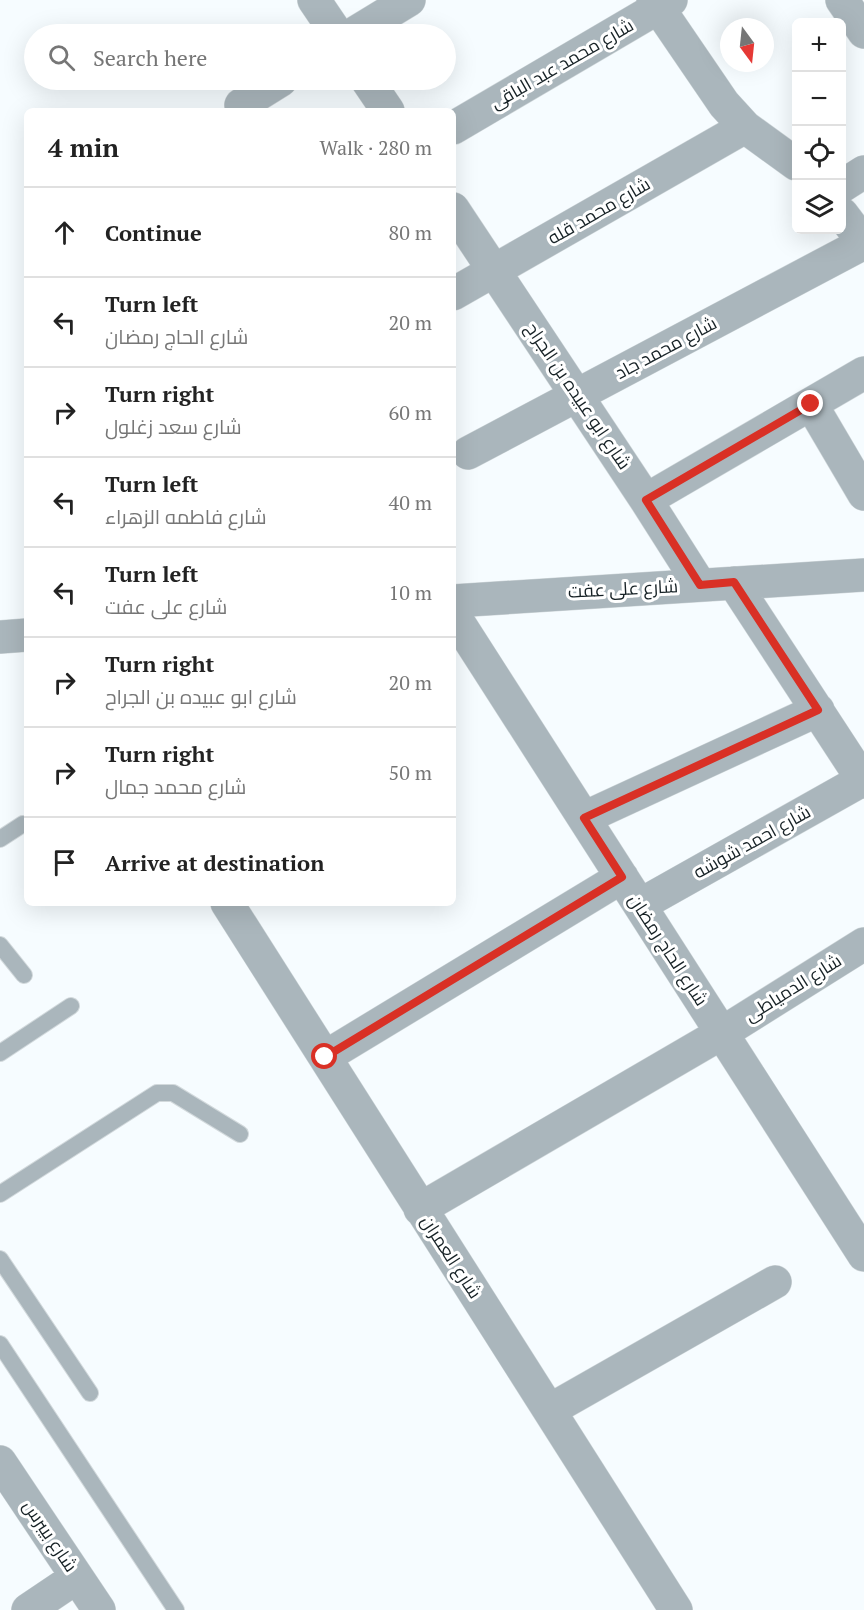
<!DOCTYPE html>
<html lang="en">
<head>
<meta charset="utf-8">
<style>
	body { margin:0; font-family:"PT Serif",Cairo,serif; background:#f6f6f6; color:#222 }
	.controls { position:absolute; right:18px; top:18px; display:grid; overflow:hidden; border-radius:9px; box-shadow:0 6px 24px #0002 }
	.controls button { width:54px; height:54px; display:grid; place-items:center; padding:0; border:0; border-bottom:2px solid #e0e0e0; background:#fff; color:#222; font:30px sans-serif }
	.compass { position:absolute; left:720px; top:18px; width:54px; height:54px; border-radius:50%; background:#fff; box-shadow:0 6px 24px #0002; rotate:165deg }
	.stop { position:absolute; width:18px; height:18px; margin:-14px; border:4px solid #d93025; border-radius:50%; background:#fff }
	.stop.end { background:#d93025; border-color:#fff; box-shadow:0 2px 6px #0008 }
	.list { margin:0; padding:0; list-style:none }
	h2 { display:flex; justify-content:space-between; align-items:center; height:78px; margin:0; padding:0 24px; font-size:26px }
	h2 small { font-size:20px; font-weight:400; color:#767676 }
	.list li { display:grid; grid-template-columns:39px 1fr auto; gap:18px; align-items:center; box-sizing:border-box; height:90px; padding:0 24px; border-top:2px solid #e0e0e0 }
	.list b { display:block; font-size:22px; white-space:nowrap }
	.list p { margin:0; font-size:20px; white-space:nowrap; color:#767676 }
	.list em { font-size:20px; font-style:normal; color:#767676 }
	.icon { flex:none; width:33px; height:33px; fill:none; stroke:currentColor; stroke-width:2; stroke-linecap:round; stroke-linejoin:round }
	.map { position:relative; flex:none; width:864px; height:1610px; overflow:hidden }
	.search { position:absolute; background:#fff; box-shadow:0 6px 24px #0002; left:24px; top:24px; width:432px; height:66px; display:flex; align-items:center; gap:15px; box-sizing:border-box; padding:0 21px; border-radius:33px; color:#767676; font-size:22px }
	.panel { position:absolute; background:#fff; box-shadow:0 6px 24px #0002; left:24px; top:108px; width:432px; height:798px; border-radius:9px }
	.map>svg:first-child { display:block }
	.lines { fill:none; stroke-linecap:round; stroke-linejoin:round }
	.lane-casing { stroke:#d2d9dc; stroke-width:18 }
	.street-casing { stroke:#d2d9dc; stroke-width:34 }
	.lane { stroke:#aab6bc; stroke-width:16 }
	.street { stroke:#aab6bc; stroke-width:33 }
	.route { stroke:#d93025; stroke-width:8 }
	.labels { text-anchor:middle; stroke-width:6; stroke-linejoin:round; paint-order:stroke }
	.street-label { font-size:18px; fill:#162125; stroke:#fff }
</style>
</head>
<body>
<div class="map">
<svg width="864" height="1610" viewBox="0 0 864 1610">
	<rect width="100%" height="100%" fill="#f6fcff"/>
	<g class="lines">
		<g class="lane-casing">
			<path id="lane" d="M 0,839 L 23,824
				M 0,945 L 24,975
				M 0,1053 L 71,1006
				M 0,1194 L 157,1093 L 173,1093 L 240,1134
				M 0,1259 L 90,1393
				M 0,1344 L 176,1610"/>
		</g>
		<g class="street-casing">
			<path id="street" d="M 314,0 L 337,34
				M 653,0 L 724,104 L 745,127 L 796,164
				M 842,0 L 864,32
				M 353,34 L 409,0
				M 367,80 L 388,111
				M 241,105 L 281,80
				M 453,128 L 671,0
				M 842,186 L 864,172
				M 453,209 L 646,500 L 700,585
				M 842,214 L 864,243
				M 453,294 L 745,127
				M 811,404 L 864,494
				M 468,453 L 864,243
				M 646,500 L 864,373
				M 734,583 L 864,782
				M 453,601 L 864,575
				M 453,614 L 864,1255
				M 0,637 L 27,635
				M 584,818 L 818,710
				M 227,903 L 676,1610
				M 640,905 L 864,779
				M 325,1057 L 622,877
				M 420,1209 L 722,1033 L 864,944
				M 550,1410 L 775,1282
				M 0,1462 L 99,1610
				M 28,1610 L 77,1577"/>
		</g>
		<use href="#lane" class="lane"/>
		<use href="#street" class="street"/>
	</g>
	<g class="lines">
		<path class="route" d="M 325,1057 L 622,877 L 584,818 L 818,710 L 734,582 L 700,585 L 646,500 L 811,404"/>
	</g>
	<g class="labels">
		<g class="street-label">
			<text transform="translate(562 64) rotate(-30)" y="6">شارع محمد عبد الباقى</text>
			<text transform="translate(599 211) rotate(-30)" y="6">شارع محمد قله</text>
			<text transform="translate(666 348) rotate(-28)" y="6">شارع محمد جاد</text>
			<text transform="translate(578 396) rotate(56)" y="6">شارع ابو عبيده بن الجراح</text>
			<text transform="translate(623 589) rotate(-3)" y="6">شارع على عفت</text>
			<text transform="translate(752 842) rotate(-29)" y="6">شارع احمد شوشه</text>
			<text transform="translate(668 950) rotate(57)" y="6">شارع الحاج رمضان</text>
			<text transform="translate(793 988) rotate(-32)" y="6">شارع الدمياطى</text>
			<text transform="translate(451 1257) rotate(57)" y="6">شارع العمران</text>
			<text transform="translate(50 1536) rotate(56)" y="6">شارع بيبرس</text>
		</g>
	</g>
</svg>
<div class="controls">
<button>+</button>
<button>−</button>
<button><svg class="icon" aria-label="locate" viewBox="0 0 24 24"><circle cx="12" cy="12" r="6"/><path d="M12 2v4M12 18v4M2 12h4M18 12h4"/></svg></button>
<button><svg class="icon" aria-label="layers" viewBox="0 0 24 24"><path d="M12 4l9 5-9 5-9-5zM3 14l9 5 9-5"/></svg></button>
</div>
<svg class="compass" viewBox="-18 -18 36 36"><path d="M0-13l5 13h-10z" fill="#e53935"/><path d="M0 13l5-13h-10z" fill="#767676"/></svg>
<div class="stop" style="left:325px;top:1057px"></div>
<div class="stop end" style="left:811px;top:404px"></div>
<div class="search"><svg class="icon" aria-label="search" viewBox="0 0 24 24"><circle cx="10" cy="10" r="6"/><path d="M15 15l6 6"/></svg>Search here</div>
<section class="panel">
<h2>4 min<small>Walk · 280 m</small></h2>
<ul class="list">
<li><svg class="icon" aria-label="ahead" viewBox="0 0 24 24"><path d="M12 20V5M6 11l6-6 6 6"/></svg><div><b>Continue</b></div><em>80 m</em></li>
<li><svg class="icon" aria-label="left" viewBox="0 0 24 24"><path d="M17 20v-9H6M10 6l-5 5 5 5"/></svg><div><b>Turn left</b><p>شارع الحاج رمضان</p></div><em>20 m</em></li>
<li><svg class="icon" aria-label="right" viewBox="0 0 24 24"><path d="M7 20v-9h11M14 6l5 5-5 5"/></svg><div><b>Turn right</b><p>شارع سعد زغلول</p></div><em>60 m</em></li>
<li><svg class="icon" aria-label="left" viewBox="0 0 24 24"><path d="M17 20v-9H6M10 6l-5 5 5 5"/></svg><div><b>Turn left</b><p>شارع فاطمه الزهراء</p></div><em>40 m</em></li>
<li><svg class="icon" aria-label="left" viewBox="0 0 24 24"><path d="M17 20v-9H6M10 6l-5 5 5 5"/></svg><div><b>Turn left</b><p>شارع على عفت</p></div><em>10 m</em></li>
<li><svg class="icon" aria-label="right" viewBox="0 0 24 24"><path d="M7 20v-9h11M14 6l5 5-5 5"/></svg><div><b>Turn right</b><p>شارع ابو عبيده بن الجراح</p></div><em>20 m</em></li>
<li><svg class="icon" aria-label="right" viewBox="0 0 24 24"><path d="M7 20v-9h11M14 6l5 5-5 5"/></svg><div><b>Turn right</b><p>شارع محمد جمال</p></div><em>50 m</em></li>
<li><svg class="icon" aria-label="arrive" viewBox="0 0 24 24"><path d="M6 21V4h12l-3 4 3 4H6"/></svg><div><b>Arrive at destination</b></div></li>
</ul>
</section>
</div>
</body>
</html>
